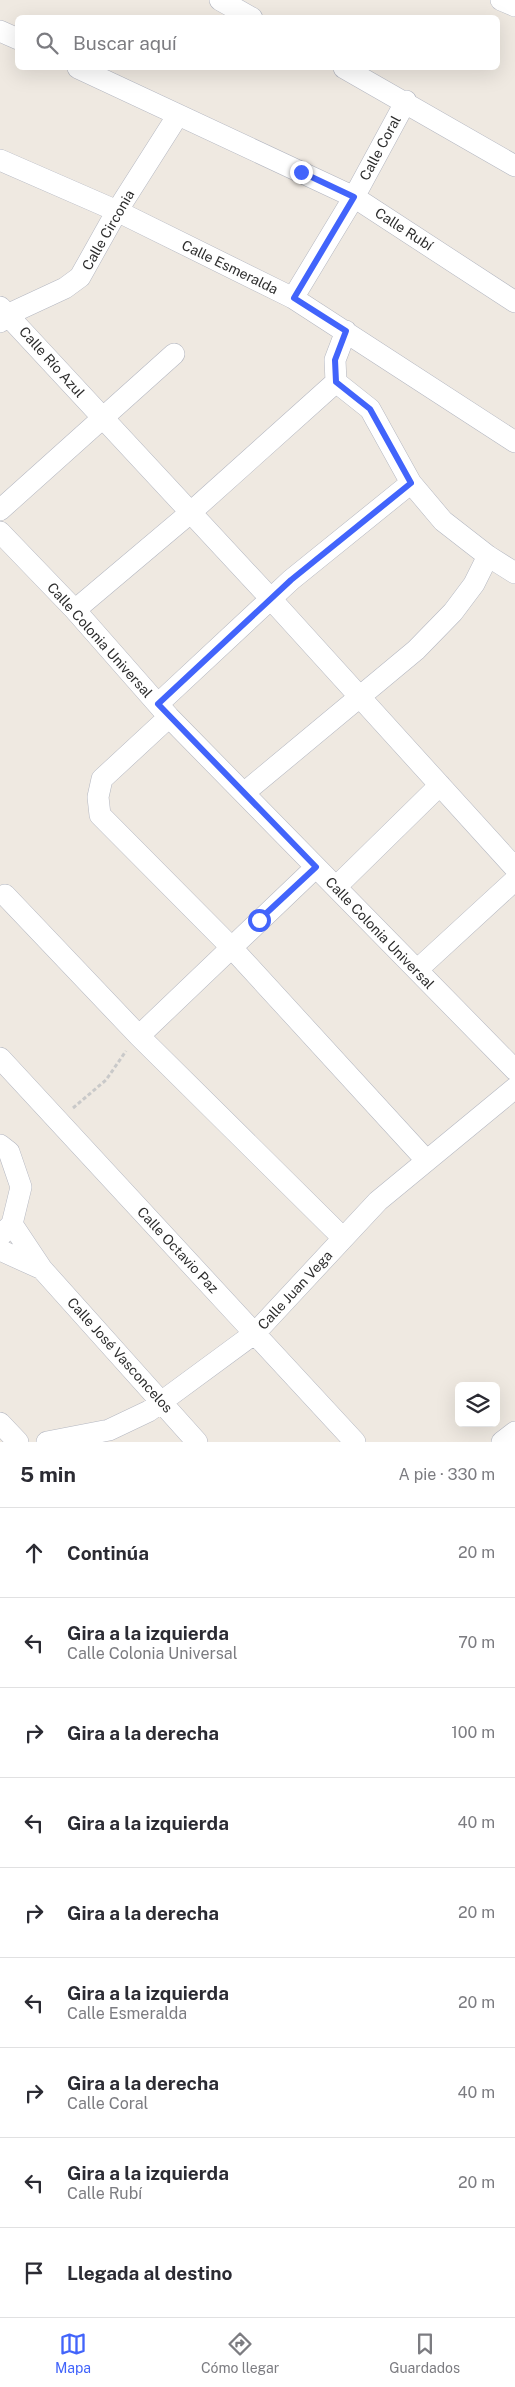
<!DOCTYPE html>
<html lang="es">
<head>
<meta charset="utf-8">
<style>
	body { margin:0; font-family:"Public Sans",sans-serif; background:#f7f7f7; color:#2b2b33 }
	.controls { position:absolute; right:15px; bottom:15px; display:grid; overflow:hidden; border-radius:8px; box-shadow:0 5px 20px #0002 }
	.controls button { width:45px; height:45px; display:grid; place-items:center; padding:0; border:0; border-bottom:1px solid #e1e1e2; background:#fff; color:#2b2b33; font:25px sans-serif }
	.stop { position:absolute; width:15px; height:15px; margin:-11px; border:4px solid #4264fb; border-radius:50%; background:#fff }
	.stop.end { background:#4264fb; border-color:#fff; box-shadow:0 1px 5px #0008 }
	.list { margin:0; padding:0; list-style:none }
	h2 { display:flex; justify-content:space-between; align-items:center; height:65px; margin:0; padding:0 20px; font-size:21px }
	h2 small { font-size:16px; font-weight:400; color:#7c7c81 }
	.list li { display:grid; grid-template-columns:32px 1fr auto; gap:15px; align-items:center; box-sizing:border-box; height:90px; padding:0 20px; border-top:1px solid #e1e1e2 }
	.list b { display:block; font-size:19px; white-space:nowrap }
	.list p { margin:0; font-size:16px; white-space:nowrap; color:#7c7c81 }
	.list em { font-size:16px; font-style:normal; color:#7c7c81 }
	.icon { flex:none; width:28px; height:28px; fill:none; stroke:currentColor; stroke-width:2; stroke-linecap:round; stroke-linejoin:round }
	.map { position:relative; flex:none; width:515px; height:1442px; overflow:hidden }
	.search { position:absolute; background:#fff; box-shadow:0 5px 20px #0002; left:15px; right:15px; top:15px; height:55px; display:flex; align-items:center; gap:12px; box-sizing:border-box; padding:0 18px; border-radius:8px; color:#7c7c81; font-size:19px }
	.sheet { height:875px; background:#fff }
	nav { display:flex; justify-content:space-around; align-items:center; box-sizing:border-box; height:70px; border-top:1px solid #e1e1e2; background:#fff; font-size:14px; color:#7c7c81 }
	nav a { display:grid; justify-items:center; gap:2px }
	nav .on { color:#4264fb }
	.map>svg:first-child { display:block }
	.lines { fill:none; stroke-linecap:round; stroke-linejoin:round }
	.minor-casing { stroke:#b4b7c1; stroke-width:22 }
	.path { stroke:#c9c9c9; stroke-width:3; stroke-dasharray:4 2.5; stroke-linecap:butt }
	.minor { stroke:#fff; stroke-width:21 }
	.route { stroke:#4264fb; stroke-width:6 }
	.labels { text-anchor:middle; stroke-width:4; stroke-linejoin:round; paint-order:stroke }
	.street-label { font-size:14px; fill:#2e2e2e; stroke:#fff }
</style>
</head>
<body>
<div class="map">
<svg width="515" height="1442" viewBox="0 0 515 1442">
	<rect width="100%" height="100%" fill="#efe9e1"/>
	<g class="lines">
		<g class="minor-casing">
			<path id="minor" d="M 220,0 L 252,18
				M 501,0 L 515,6
				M 0,31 L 18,39
				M 78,68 L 354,197 L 515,302
				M 344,68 L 515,166
				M 0,160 L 117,211 L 293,298 L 515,442
				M 293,298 L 354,197 L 406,101
				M 0,307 L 271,599 L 515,868
				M 0,322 L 9,314 L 65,288 L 80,277 L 117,211 L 178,115
				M 346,331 L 335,360 L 336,382 L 370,409 L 411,483 L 443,521 L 488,556 L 515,573
				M 0,510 L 174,354
				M 0,532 L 75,610 L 169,717 L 515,1070
				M 75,610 L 190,513 L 336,382
				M 158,704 L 291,580 L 411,483
				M 169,717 L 102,779 L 98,797 L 100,815 L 231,947 L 426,1160
				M 244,793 L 416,650 L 453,612 L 474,584 L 488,556
				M 336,887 L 440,785
				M 5,895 L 139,1036 L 343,1238
				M 417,970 L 515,880
				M 139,1036 L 316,867
				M 0,1058 L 355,1442
				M 0,1145 L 9,1152 L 21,1187 L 12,1224 L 0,1236
				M 12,1224 L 42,1269 L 197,1442
				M 0,1250 L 42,1269
				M 0,1423 L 18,1442
				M 47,1442 L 109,1430 L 149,1411 L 255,1333 L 378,1201 L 515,1088
				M 502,1442 L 515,1432"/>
		</g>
		<path class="path" d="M 73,1108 L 106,1080 L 126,1051"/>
		<use href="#minor" class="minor"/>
	</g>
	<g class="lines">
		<path class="route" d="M 259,920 L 316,867 L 158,704 L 291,580 L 411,483 L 370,409 L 336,382 L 335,360 L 346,331 L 294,298 L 354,197 L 301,172"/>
	</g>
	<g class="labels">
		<g class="street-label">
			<text transform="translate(380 148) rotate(-62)" y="5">Calle Coral</text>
			<text transform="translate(404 229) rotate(33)" y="5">Calle Rubí</text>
			<text transform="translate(108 230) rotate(-60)" y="5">Calle Circonia</text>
			<text transform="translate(230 267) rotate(26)" y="5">Calle Esmeralda</text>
			<text transform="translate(52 362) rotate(48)" y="5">Calle Río Azul</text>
			<text transform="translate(100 640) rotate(48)" y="5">Calle Colonia Universal</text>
			<text transform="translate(380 933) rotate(46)" y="5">Calle Colonia Universal</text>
			<text transform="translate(178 1250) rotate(47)" y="5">Calle Octavio Paz</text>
			<text transform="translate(295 1290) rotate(-47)" y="5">Calle Juan Vega</text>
			<text transform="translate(120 1355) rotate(48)" y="5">Calle José Vasconcelos</text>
		</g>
	</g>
</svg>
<div class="controls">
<button><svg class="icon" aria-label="layers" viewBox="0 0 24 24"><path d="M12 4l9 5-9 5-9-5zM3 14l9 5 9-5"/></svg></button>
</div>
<div class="stop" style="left:259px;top:920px"></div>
<div class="stop end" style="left:301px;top:172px"></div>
<div class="search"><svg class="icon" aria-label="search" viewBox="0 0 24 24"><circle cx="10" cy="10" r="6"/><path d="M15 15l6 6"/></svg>Buscar aquí</div>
</div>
<section class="sheet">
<h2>5 min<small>A pie · 330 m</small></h2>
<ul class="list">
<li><svg class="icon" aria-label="ahead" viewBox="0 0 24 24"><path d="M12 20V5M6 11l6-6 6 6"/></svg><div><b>Continúa</b></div><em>20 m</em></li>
<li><svg class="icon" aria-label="left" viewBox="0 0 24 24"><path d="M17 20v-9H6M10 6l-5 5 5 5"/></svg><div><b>Gira a la izquierda</b><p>Calle Colonia Universal</p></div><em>70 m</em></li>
<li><svg class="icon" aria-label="right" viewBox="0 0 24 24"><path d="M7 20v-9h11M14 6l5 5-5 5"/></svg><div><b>Gira a la derecha</b></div><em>100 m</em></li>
<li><svg class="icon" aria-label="left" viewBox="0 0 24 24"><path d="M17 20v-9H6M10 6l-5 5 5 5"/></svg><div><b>Gira a la izquierda</b></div><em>40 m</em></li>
<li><svg class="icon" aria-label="right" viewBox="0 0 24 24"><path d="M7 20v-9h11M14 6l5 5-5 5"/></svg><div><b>Gira a la derecha</b></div><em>20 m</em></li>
<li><svg class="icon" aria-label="left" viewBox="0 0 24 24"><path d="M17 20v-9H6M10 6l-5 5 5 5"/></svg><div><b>Gira a la izquierda</b><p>Calle Esmeralda</p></div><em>20 m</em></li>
<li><svg class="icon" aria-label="right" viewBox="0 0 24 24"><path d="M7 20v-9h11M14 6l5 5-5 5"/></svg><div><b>Gira a la derecha</b><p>Calle Coral</p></div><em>40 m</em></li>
<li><svg class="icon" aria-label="left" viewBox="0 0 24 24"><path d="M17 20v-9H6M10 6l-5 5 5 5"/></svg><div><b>Gira a la izquierda</b><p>Calle Rubí</p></div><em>20 m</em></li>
<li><svg class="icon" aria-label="arrive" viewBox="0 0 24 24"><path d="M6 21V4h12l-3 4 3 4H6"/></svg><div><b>Llegada al destino</b></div></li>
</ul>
</section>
<nav>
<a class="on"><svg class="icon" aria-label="map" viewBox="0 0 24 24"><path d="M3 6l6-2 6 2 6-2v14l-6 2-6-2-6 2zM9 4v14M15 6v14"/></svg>Mapa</a>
<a><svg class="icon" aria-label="directions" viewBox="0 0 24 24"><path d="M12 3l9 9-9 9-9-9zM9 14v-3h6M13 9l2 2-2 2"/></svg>Cómo llegar</a>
<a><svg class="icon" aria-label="saved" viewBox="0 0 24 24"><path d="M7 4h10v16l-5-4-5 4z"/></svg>Guardados</a>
</nav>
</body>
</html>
